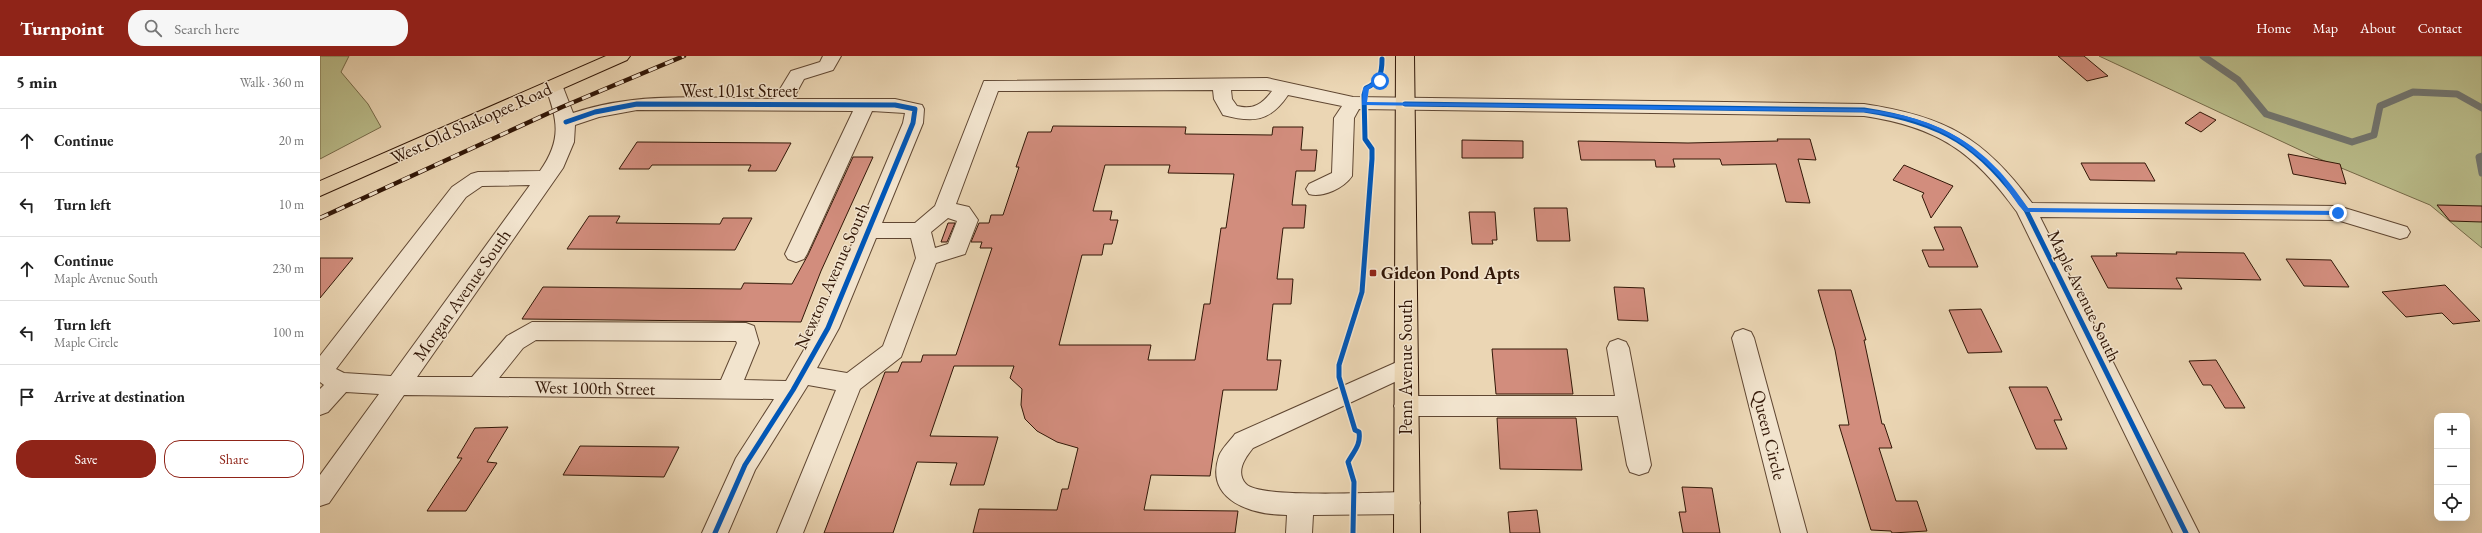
<!DOCTYPE html>
<html lang="en">
<head>
<meta charset="utf-8">
<style>
	body { margin:0; font-family:"EB Garamond",serif; background:#f6f6f6; color:#222 }
	.controls { position:absolute; right:12px; bottom:12px; display:grid; overflow:hidden; border-radius:8px; box-shadow:0 4px 16px #0002 }
	.controls button { width:36px; height:36px; display:grid; place-items:center; padding:0; border:0; border-bottom:1px solid #e0e0e0; background:#fff; color:#222; font:20px sans-serif }
	.stop { position:absolute; width:12px; height:12px; margin:-9px; border:3px solid #1a73e8; border-radius:50%; background:#fff }
	.stop.end { background:#1a73e8; border-color:#fff; box-shadow:0 1px 4px #0008 }
	.list { margin:0; padding:0; list-style:none }
	h2 { display:flex; justify-content:space-between; align-items:center; height:52px; margin:0; padding:0 16px; font-size:17px }
	h2 small { font-size:13px; font-weight:400; color:#767676 }
	.list li { display:grid; grid-template-columns:26px 1fr auto; gap:12px; align-items:center; box-sizing:border-box; height:64px; padding:0 16px; border-top:1px solid #e0e0e0 }
	.list b { display:block; font-size:15px; white-space:nowrap }
	.list p { margin:0; font-size:13px; white-space:nowrap; color:#767676 }
	.list em { font-size:13px; font-style:normal; color:#767676 }
	.actions { display:flex; gap:8px; padding:12px 16px }
	.actions a { flex:1; padding:9px 0; border:1px solid #8f2418; border-radius:16px; text-align:center; font-size:14px; color:#8f2418 }
	.actions .main { background:#8f2418; color:#fff }
	.icon { flex:none; width:22px; height:22px; fill:none; stroke:currentColor; stroke-width:2; stroke-linecap:round; stroke-linejoin:round }
	.map { position:relative; flex:none; width:2162px; height:477px; overflow:hidden }
	header { display:flex; align-items:center; gap:24px; box-sizing:border-box; height:56px; padding:0 20px; background:#8f2418; color:#fff }
	header strong { font-size:19px }
	nav { display:flex; gap:22px; margin-inline-start:auto; font-size:14px }
	.search { width:280px; height:36px; background:#f6f6f6; display:flex; align-items:center; gap:10px; box-sizing:border-box; padding:0 14px; border-radius:16px; color:#767676; font-size:15px }
	main { display:flex }
	aside { flex:1; background:#fff }
	.map>svg:first-child { display:block }
	.green { fill:#babd8b; stroke:#766a49 }
	.lines { fill:none; stroke-linecap:round; stroke-linejoin:round }
	.stream { stroke:#727671; stroke-width:7 }
	.building { fill:#d28d7d; stroke:#321707; fill-rule:evenodd }
	.minor-casing { stroke:#604732; stroke-width:2 }
	.major-casing { stroke:#321707; stroke-width:2 }
	.minor { fill:#f2e4ce; fill-rule:evenodd }
	.major { fill:#ebd6b4; fill-rule:evenodd }
	.rail-casing { stroke:#321707; stroke-width:4.5 }
	.rail { stroke:#f2e4ce; stroke-width:3; stroke-dasharray:9; stroke-linecap:butt }
	.cycleway-casing { stroke:#f2e4ce; stroke-width:8 }
	.cycleway { stroke:#0057b8; stroke-width:5 }
	.route { fill:#1a73e8 }
	.poi-dot { fill:#8f2418; stroke:#f2e4ce; stroke-width:1.5 }
	.labels { text-anchor:middle; stroke-width:3; stroke-linejoin:round; paint-order:stroke }
	.street-label { font-size:18px; fill:#321707; stroke:#f2e4ce }
	.poi-label { font-size:18px; font-weight:bold; fill:#321707; stroke:#f2e4ce; text-anchor:start }
</style>
</head>
<body>
<header>
<strong>Turnpoint</strong>
<div class="search"><svg class="icon" aria-label="search" viewBox="0 0 24 24"><circle cx="10" cy="10" r="6"/><path d="M15 15l6 6"/></svg>Search here</div>
<nav><a>Home</a><a>Map</a><a>About</a><a>Contact</a></nav>
</header>
<main>
<aside>
<h2>5 min<small>Walk · 360 m</small></h2>
<ul class="list">
<li><svg class="icon" aria-label="ahead" viewBox="0 0 24 24"><path d="M12 20V5M6 11l6-6 6 6"/></svg><div><b>Continue</b></div><em>20 m</em></li>
<li><svg class="icon" aria-label="left" viewBox="0 0 24 24"><path d="M17 20v-9H6M10 6l-5 5 5 5"/></svg><div><b>Turn left</b></div><em>10 m</em></li>
<li><svg class="icon" aria-label="ahead" viewBox="0 0 24 24"><path d="M12 20V5M6 11l6-6 6 6"/></svg><div><b>Continue</b><p>Maple Avenue South</p></div><em>230 m</em></li>
<li><svg class="icon" aria-label="left" viewBox="0 0 24 24"><path d="M17 20v-9H6M10 6l-5 5 5 5"/></svg><div><b>Turn left</b><p>Maple Circle</p></div><em>100 m</em></li>
<li><svg class="icon" aria-label="arrive" viewBox="0 0 24 24"><path d="M6 21V4h12l-3 4 3 4H6"/></svg><div><b>Arrive at destination</b></div></li>
</ul>
<div class="actions"><a class="main">Save</a><a>Share</a></div>
</aside>
<div class="map">
<svg width="2162" height="477" viewBox="0 0 2162 477">
	<rect width="100%" height="100%" fill="#ebd6b4"/>
	<filter id="stains"><feTurbulence type="fractalNoise" baseFrequency=".005" numOctaves="4"/><feColorMatrix values="0 0 0 0 .2 0 0 0 0 .09 0 0 0 0 .02 0 0 0 .5 -.17"/></filter>
	<radialGradient id="worn" r=".72"><stop offset=".6" stop-color="#630" stop-opacity="0"/><stop offset="1" stop-color="#630" stop-opacity=".3"/></radialGradient>
	<path class="green" d="M 0,0 L 29,0 L 21,16 L 48,48 L 61,71 L 0,103 Z
		M 1779,0 L 2162,0 L 2162,192 L 2110,149 L 1995,101 Z"/>
	<g class="lines">
		<path class="stream" d="M 1883,0 L 1918,24 L 1946,58 L 2032,86 L 2054,79 L 2060,50 L 2093,36 L 2137,38 L 2162,52
			M 2162,100 L 2159,101 L 2162,117"/>
	</g>
	<path class="building" d="M 1738,0 L 1764,0 L 1788,20 L 1767,25 Z
		M 1880,56 L 1896,64 L 1881,76 L 1865,67 Z
		M 733,70 L 866,71 L 865,78 L 952,79 L 953,71 L 983,71 L 981,94 L 997,94 L 995,115 L 976,115 L 972,149 L 986,149 L 984,172 L 963,172 L 957,223 L 973,223 L 971,248 L 953,248 L 947,304 L 961,304 L 957,334 L 903,334 L 890,420 L 831,419 L 824,454 L 918,455 L 915,477 L 653,477 L 659,453 L 737,454 L 742,433 L 748,433 L 758,392 L 737,386 L 717,375 L 705,363 L 701,349 L 702,333 L 690,322 L 694,310 L 634,310 L 610,380 L 678,381 L 664,429 L 630,429 L 637,407 L 597,406 L 573,477 L 504,477 L 565,316 L 578,316 L 582,306 L 601,306 L 603,299 L 636,299 L 672,192 L 660,192 L 662,186 L 651,186 L 659,167 L 669,167 L 671,159 L 683,159 L 699,111 L 696,111 L 708,76 L 731,76 ZM 785,109 L 850,109 L 848,117 L 914,118 L 906,172 L 901,172 L 890,248 L 884,248 L 875,304 L 828,304 L 831,289 L 739,289 L 762,199 L 782,199 L 784,188 L 792,188 L 798,164 L 790,164 L 792,155 L 773,155 Z
		M 1457,83 L 1490,83 L 1496,104 L 1478,103 L 1490,147 L 1466,146 L 1456,108 L 1402,109 L 1400,103 L 1353,103 L 1355,111 L 1336,111 L 1335,104 L 1261,104 L 1258,85 L 1368,87 L 1458,85 Z
		M 1142,84 L 1203,85 L 1203,102 L 1142,102 Z
		M 317,86 L 471,87 L 456,115 L 428,115 L 431,109 L 332,109 L 329,113 L 299,113 Z
		M 1968,98 L 2020,108 L 2026,128 L 1973,118 Z
		M 533,101 L 553,101 L 501,215 L 481,266 L 202,263 L 223,231 L 421,233 L 424,227 L 472,228 L 488,199 Z
		M 1761,107 L 1825,107 L 1835,125 L 1770,124 Z
		M 1584,109 L 1633,130 L 1611,162 L 1602,140 L 1604,137 L 1573,124 Z
		M 2117,149 L 2162,150 L 2162,166 L 2130,165 Z
		M 1214,152 L 1247,152 L 1250,185 L 1217,185 Z
		M 1149,156 L 1175,156 L 1177,184 L 1172,184 L 1173,188 L 1152,188 Z
		M 269,160 L 300,160 L 296,167 L 400,168 L 403,162 L 432,162 L 415,194 L 247,193 Z
		M 628,167 L 635,167 L 627,186 L 621,186 Z
		M 1614,171 L 1641,171 L 1658,211 L 1609,211 L 1602,194 L 1624,194 Z
		M 1856,196 L 1924,197 L 1941,224 L 1856,222 L 1862,233 L 1788,232 L 1771,200 L 1797,200 L 1796,197 L 1857,198 Z
		M 0,202 L 33,202 L 0,242 Z
		M 1966,203 L 2011,204 L 2029,231 L 1984,230 Z
		M 2125,229 L 2160,265 L 2133,268 L 2122,257 L 2086,261 L 2062,236 Z
		M 1294,231 L 1324,232 L 1328,265 L 1298,264 Z
		M 1498,234 L 1531,234 L 1546,284 L 1544,284 L 1562,368 L 1564,368 L 1572,392 L 1559,392 L 1576,445 L 1597,445 L 1607,475 L 1572,477 L 1571,475 L 1551,474 L 1519,369 L 1529,369 L 1515,294 Z
		M 1661,253 L 1682,296 L 1648,297 L 1629,254 Z
		M 1172,293 L 1247,293 L 1253,338 L 1176,338 Z
		M 1896,304 L 1925,352 L 1905,352 L 1891,329 L 1883,329 L 1869,305 Z
		M 1689,331 L 1727,331 L 1742,364 L 1734,364 L 1747,393 L 1716,393 Z
		M 1177,362 L 1256,362 L 1262,414 L 1180,413 Z
		M 188,371 L 167,406 L 177,407 L 146,455 L 107,455 L 142,402 L 137,402 L 155,372 Z
		M 260,390 L 359,391 L 344,421 L 243,419 Z
		M 1362,431 L 1392,432 L 1400,477 L 1363,477 L 1359,456 L 1366,456 Z
		M 1217,454 L 1220,477 L 1190,477 L 1188,456 Z"/>
	<g class="lines">
		<g class="minor-casing">
			<path id="minor" d="M 503,0 L 521,0 L 513,14 L 484,23 L 473,43 L 575,43 L 602,49 L 604,53 L 603,67 L 562,167 L 595,167 L 615,150 L 664,25 L 947,22 L 1033,41 L 1544,48 C 1624,60 1664,81 1712,147 L 2018,150 L 2087,171 L 2090,176 L 2087,181 L 2080,183 L 2017,164 L 1720,161 L 1879,477 L 1853,477 L 1697,156 C 1654,96 1618,71 1544,60 L 1039,53 L 1034,62 L 1032,120 C 1024,132 1003,142 989,138 L 986,133 L 989,128 L 1012,117 L 1014,62 L 1022,50 L 968,39 C 950,66 933,67 903,59 L 894,43 L 893,34 L 678,35 L 636,148 L 649,151 L 658,164 L 645,198 L 616,207 L 581,301 L 540,333 L 483,477 L 457,477 L 516,334 L 488,329 L 435,414 L 408,477 L 382,477 L 416,402 L 454,343 L 84,339 L 9,447 L 0,450 L 0,419 L 59,338 L 26,336 L 8,356 L 0,359 L 0,333 L 4,329 L 0,326 L 0,300 L 132,131 L 151,118 L 158,116 L 220,115 C 242,84 238,64 225,30 L 227,26 L 241,26 L 253,57 C 317,35 387,42 454,43 L 471,15 L 500,6 ZM 911,34 L 947,34 L 952,35 C 942,48 934,54 917,50 L 912,43 ZM 317,54 L 533,55 L 465,198 L 468,203 L 476,206 L 484,203 L 487,198 L 552,55 L 585,57 L 583,67 L 497,271 L 466,325 L 424,324 L 439,287 L 434,270 L 426,267 L 212,266 L 187,280 L 152,321 L 97,321 L 243,112 L 254,86 L 255,69 L 279,61 ZM 210,129 L 71,320 L 24,317 L 16,313 L 146,141 L 162,130 ZM 628,162 L 637,165 L 628,188 L 615,192 L 611,176 ZM 556,182 L 591,182 L 596,202 L 563,290 L 527,317 L 497,312 L 519,272 ZM 216,284 L 416,285 L 417,287 L 401,324 L 179,322 L 203,292 Z
				M 1423,273 L 1431,276 L 1434,282 L 1487,477 L 1461,477 L 1412,282 L 1415,276 Z
				M 1298,283 L 1306,286 L 1309,292 L 1331,409 L 1328,416 L 1319,419 L 1310,416 L 1307,409 L 1298,360 L 1086,360 L 1078,357 L 1074,350 L 1078,343 L 1086,340 L 1295,340 L 1287,292 L 1290,286 Z
				M 1086,302 L 1094,305 L 1098,311 L 1094,317 L 933,392 C 925,402 915,416 926,428 C 939,443 1061,436 1087,436 L 1096,439 L 1100,447 L 1096,455 L 1087,458 L 993,459 L 992,477 L 966,477 L 967,459 C 933,459 884,445 899,400 C 902,392 910,385 915,378 Z"/>
		</g>
		<g class="major-casing">
			<path id="major" d="M 286,0 L 310,0 L 307,4 L 0,140 L 0,125 Z
				M 1076,0 L 1094,0 L 1100,477 L 1074,477 Z"/>
		</g>
		<use href="#minor" class="minor"/>
		<use href="#major" class="major"/>
		<g class="rail-casing">
			<path id="rail" d="M 0,162 L 242,51 L 364,0"/>
		</g>
		<use href="#rail" class="rail"/>
		<g class="cycleway-casing">
			<path id="cycleway" d="M 1085,48 L 1544,54 C 1623,66 1660,89 1706,154 L 1866,477
				M 246,66 L 275,56 L 317,48 L 575,49 L 595,53 L 593,67 L 508,272 L 473,334 L 425,409 L 395,477
				M 1033,477 L 1034,426 L 1028,406 C 1034,395 1041,389 1039,376 L 1035,374 L 1019,321 L 1019,309 L 1042,236 L 1052,103 L 1052,93 L 1045,83 L 1044,39 L 1046,32 C 1060,26 1062,17 1062,3"/>
		</g>
		<use href="#cycleway" class="cycleway"/>
	</g>
	<path class="route" d="M 1058,24 L 1062,25 L 1049,33 L 1047,46 L 1544,53 C 1619,61 1666,88 1708,152 L 2018,155 L 2021,157 L 2018,159 L 1706,156 C 1698,152 1687,130 1680,122 C 1641,79 1601,62 1544,56 L 1042,49 L 1043,32 Z"/>
	<rect class="poi-dot" x="1049" y="213" width="8" height="8" rx="2"/>
	<g class="labels">
		<g class="street-label">
			<text x="419" y="41">West 101st Street</text>
			<text transform="translate(151 67) rotate(-24)" y="6">West Old Shakopee Road</text>
			<text transform="translate(512 220) rotate(-66)" y="6">Newton Avenue South</text>
			<text transform="translate(142 239) rotate(-55)" y="6">Morgan Avenue South</text>
			<text transform="translate(1764 240) rotate(64)" y="6">Maple Avenue South</text>
			<text transform="translate(1086 311) rotate(-90)" y="6">Penn Avenue South</text>
			<text transform="translate(275 332) rotate(1)" y="6">West 100th Street</text>
			<text transform="translate(1449 379) rotate(76)" y="6">Queen Circle</text>
		</g>
		<g class="poi-label">
			<text x="1061" y="223">Gideon Pond Apts</text>
		</g>
	</g>
	<rect width="100%" height="100%" filter="url(#stains)"/>
	<rect width="100%" height="100%" fill="url(#worn)"/>
</svg>
<div class="controls">
<button>+</button>
<button>−</button>
<button><svg class="icon" aria-label="locate" viewBox="0 0 24 24"><circle cx="12" cy="12" r="6"/><path d="M12 2v4M12 18v4M2 12h4M18 12h4"/></svg></button>
</div>
<div class="stop" style="left:1060px;top:25px"></div>
<div class="stop end" style="left:2018px;top:157px"></div>
</div>
</main>
</body>
</html>
